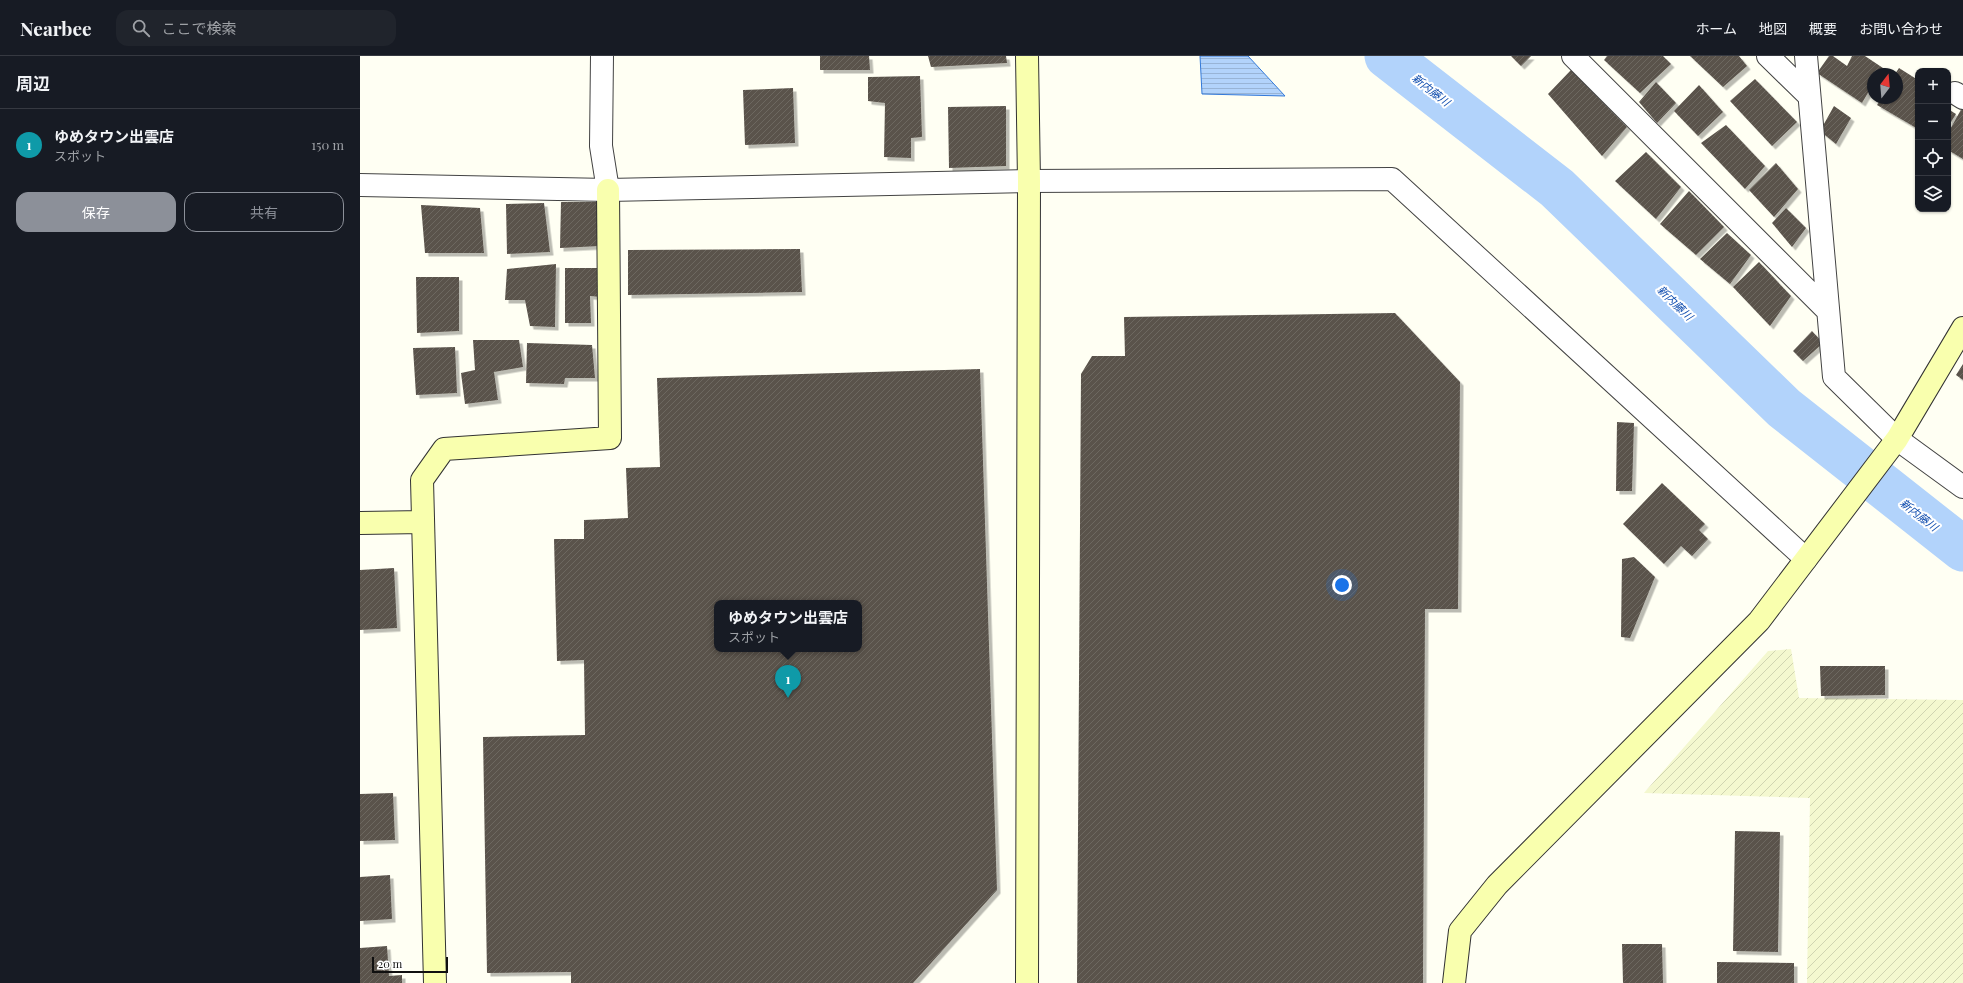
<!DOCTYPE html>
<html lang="ja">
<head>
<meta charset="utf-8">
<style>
	body { margin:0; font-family:"Playfair Display","Noto Sans JP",serif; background:#20242c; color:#f1f3f6 }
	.controls { position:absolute; right:12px; top:12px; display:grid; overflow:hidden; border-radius:8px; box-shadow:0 1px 3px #0004 }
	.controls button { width:36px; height:36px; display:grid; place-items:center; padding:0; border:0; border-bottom:1px solid #363941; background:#171b24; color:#f1f3f6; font:20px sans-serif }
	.compass { position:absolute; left:1507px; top:12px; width:36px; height:36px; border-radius:50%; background:#171b24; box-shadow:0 1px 3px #0004; rotate:16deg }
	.scale { position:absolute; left:12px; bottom:10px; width:76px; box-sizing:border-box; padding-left:4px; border:2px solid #101010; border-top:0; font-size:11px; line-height:14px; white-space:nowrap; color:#101010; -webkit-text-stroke:3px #fff; paint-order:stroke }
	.you { position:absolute; left:982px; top:529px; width:14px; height:14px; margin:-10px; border:3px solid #fff; border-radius:50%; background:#1a73e8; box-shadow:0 0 0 6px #1a73e833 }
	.badge { display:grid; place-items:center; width:26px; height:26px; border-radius:50%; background:#8c9099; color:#fff; font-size:13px; font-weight:700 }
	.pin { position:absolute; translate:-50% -33px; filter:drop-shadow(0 1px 2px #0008) }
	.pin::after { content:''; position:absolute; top:21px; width:14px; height:12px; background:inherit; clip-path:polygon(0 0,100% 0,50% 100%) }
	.popup { position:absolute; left:354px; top:544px; width:148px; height:52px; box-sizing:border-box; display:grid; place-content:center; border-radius:8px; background:#171b24; filter:drop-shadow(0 1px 3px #0005); font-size:13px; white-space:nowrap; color:#9ea1a6 }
	.popup b { font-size:15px; color:#f1f3f6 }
	.popup::after { content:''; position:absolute; left:50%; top:100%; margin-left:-8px; border:8px solid transparent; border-top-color:#171b24 }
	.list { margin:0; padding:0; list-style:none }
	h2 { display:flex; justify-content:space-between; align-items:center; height:52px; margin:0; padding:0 16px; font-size:17px }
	h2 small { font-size:13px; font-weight:400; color:#9ea1a6 }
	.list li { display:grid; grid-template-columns:26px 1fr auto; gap:12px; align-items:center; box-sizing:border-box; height:72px; padding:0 16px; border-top:1px solid #363941 }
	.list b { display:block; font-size:15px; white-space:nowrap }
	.list p { margin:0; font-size:13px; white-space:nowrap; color:#9ea1a6 }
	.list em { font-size:13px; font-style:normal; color:#9ea1a6 }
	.actions { display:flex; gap:8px; padding:12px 16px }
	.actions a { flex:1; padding:9px 0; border:1px solid #8c9099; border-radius:12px; text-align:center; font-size:14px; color:#8c9099 }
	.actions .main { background:#8c9099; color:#fff }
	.icon { flex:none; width:22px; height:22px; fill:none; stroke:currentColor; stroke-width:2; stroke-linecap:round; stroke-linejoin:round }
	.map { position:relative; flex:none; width:1603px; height:927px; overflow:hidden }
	header { display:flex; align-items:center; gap:24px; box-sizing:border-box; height:56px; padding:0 20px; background:#171b24; border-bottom:1px solid #363941 }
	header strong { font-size:19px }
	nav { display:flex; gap:22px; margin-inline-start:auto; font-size:14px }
	.search { width:280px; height:36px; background:#20242c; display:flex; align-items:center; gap:10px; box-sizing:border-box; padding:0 14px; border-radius:12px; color:#9ea1a6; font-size:15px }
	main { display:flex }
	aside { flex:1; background:#171b24 }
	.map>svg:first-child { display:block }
	.farmland { fill:url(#farmland-furrows) }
	.water { fill:url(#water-rules); stroke:#3379d9 }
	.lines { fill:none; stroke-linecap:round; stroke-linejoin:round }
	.river { stroke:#b2d3fb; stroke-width:45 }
	.building { fill:url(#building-hatch); fill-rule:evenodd; filter:url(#shadow) }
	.street-casing { stroke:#434343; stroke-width:24 }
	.secondary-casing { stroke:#323232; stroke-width:24 }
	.street { stroke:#fff; stroke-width:22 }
	.secondary { stroke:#f9ffae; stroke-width:22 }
	.labels { text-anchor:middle; stroke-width:4; stroke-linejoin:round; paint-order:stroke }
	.water-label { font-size:11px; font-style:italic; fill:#0d4bae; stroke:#fff }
</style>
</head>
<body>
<header>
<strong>Nearbee</strong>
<div class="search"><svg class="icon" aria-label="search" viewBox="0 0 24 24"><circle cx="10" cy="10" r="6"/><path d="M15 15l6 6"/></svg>ここで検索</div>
<nav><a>ホーム</a><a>地図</a><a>概要</a><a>お問い合わせ</a></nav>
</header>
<main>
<aside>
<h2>周辺<small></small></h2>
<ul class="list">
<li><span class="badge" style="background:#0f9aa8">1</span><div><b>ゆめタウン出雲店</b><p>スポット</p></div><em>150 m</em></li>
</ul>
<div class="actions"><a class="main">保存</a><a>共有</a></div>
</aside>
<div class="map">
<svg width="1603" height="927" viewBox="0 0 1603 927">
	<defs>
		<pattern id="farmland-furrows" width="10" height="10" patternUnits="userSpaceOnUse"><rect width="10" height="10" fill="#f4f8cf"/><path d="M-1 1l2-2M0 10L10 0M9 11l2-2" fill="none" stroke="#d0d4b1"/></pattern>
		<pattern id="water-rules" width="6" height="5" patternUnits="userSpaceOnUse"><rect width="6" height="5" fill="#b2d3fb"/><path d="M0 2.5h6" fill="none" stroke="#98b4d6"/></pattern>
		<pattern id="building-hatch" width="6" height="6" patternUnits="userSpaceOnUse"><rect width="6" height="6" fill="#5a534b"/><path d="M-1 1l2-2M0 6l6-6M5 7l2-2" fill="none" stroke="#6d6761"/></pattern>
		<filter id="shadow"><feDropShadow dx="3.5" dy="3.5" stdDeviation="0" flood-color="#0004"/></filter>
	</defs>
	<rect width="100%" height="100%" fill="#fffff3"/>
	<path class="farmland" d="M 1431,593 L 1439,642 L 1603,644 L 1603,927 L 1447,927 L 1450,742 L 1284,737 L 1408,595 Z"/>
	<path class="water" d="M 840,0 L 888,0 L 925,40 L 842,38 Z"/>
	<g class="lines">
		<path class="river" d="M 1027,0 L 1197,132 L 1424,352 L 1603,493"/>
	</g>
	<path class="building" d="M 460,0 L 509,0 L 510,14 L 460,14 Z
		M 568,0 L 646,0 L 647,7 L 571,11 Z
		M 1151,0 L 1171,0 L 1161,10 Z
		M 1247,0 L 1303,0 L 1311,8 L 1280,37 L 1244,4 Z
		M 1330,0 L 1379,0 L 1387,10 L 1363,31 Z
		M 1469,0 L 1473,0 L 1487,10 L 1492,0 L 1505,0 L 1523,12 L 1519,18 L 1513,18 L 1513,28 L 1502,47 L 1457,17 Z
		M 1539,12 L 1558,24 L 1558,73 L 1517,49 L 1521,42 L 1537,42 L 1537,18 L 1535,18 Z
		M 1211,14 L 1267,71 L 1242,100 L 1188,38 Z
		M 560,20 L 562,81 L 551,82 L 551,102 L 524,101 L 525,47 L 508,45 L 508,21 Z
		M 1395,23 L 1437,66 L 1412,90 L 1370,45 Z
		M 1296,26 L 1316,47 L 1297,67 L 1279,46 Z
		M 1339,29 L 1363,56 L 1338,80 L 1314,55 Z
		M 433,32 L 435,87 L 385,89 L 383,34 Z
		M 646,50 L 646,110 L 589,112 L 588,51 Z
		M 1474,50 L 1491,62 L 1476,88 L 1460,75 Z
		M 1603,50 L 1603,103 L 1588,94 L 1588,77 Z
		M 1588,53 L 1596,58 L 1588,71 Z
		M 1366,69 L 1405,110 L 1385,133 L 1341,87 Z
		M 1286,96 L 1321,131 L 1296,163 L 1255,125 Z
		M 1416,107 L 1438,133 L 1414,161 L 1389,134 Z
		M 1329,135 L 1364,171 L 1336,199 L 1300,168 Z
		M 201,146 L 238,146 L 240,190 L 200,192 Z
		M 184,147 L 190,196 L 147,198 L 146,148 Z
		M 61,149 L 120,152 L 124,197 L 65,197 Z
		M 1426,152 L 1446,172 L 1432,191 L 1412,167 Z
		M 1367,177 L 1391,199 L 1370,228 L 1340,203 Z
		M 440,193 L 442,236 L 268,239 L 268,194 Z
		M 1399,206 L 1431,240 L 1410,270 L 1373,231 Z
		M 196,208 L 195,271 L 170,270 L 165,244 L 145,244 L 147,213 Z
		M 205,212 L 238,212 L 241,241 L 230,240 L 231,267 L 205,267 Z
		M 56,221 L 99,221 L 99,275 L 57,277 Z
		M 1035,257 L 1100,326 L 1098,553 L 1065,553 L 1063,927 L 717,927 L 721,318 L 732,300 L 765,300 L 764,261 Z
		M 1452,275 L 1463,287 L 1443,305 L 1433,295 Z
		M 113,284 L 159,284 L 163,311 L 134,316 L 138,344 L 105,348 L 101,317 L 115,314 Z
		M 167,287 L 232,289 L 235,322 L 205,322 L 204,328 L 166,327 Z
		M 95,291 L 97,337 L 56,339 L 53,292 Z
		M 1603,308 L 1603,324 L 1596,319 Z
		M 620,313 L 637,834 L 553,927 L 211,927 L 211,916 L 127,917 L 123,681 L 225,679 L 224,604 L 197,605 L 194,483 L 224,483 L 224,464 L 268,462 L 266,412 L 300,411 L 297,322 ZM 357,547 L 499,547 L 499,593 L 357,593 Z
		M 1257,366 L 1274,367 L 1272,435 L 1256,435 Z
		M 1302,427 L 1345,468 L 1339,474 L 1348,483 L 1332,500 L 1321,490 L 1304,508 L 1263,468 Z
		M 1274,501 L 1295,521 L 1270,582 L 1261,581 L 1262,503 Z
		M 34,512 L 37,572 L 0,574 L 0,514 Z
		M 1460,610 L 1525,610 L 1525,639 L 1461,640 Z
		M 33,737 L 35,784 L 0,785 L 0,738 Z
		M 1375,775 L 1420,776 L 1418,896 L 1373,895 Z
		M 30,819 L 32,863 L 0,865 L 0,821 Z
		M 1262,888 L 1302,888 L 1303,927 L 1263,927 Z
		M 27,890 L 29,920 L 42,919 L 42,927 L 0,927 L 0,892 Z
		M 1357,906 L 1434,907 L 1434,927 L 1357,927 Z"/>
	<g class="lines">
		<g class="street-casing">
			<path id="street" d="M 242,0 L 241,90 L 248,134
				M 1213,0 L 1468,255
				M 1408,0 L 1449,40
				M 1446,0 L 1474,321 L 1537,383 L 1603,431
				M 1595,37 L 1603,42
				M 0,129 L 248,134 L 669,125 L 1032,123 L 1446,503"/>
		</g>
		<g class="secondary-casing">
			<path id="secondary" d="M 667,0 L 669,125 L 667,927
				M 0,467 L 63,466
				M 75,927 L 62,424 L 84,393 L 250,382 L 248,134
				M 1094,927 L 1100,875 L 1137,829 L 1399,565 L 1537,383 L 1603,272"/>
		</g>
		<use href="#street" class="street"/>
		<use href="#secondary" class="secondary"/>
	</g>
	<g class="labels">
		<g class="water-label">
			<text transform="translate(1071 34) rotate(38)" y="4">新内藤川</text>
			<text transform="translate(1315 247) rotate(44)" y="4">新内藤川</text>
			<text transform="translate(1559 459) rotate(38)" y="4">新内藤川</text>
		</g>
	</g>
</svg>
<div class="controls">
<button>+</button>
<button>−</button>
<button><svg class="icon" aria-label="locate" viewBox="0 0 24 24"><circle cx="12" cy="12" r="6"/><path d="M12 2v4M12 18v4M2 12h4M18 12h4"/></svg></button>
<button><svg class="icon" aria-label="layers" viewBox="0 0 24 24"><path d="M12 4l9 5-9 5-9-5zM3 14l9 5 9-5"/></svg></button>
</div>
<svg class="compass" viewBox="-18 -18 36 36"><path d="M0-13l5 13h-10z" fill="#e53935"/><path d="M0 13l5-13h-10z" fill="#9ea1a6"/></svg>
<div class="scale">20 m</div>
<div class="you"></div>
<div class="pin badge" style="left:428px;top:642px;background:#0f9aa8">1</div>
<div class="popup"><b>ゆめタウン出雲店</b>スポット</div>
</div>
</main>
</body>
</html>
